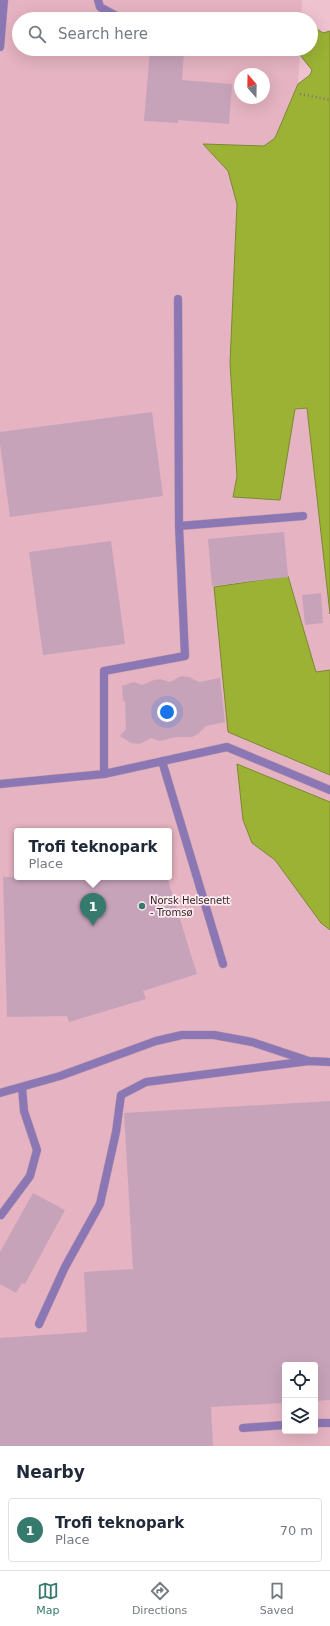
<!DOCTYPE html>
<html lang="en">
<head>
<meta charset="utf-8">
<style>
	body { margin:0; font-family:"DejaVu Sans",sans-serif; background:#f2f2f3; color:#1f2937 }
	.controls { position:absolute; right:12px; bottom:12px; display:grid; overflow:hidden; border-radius:4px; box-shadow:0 4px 16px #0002 }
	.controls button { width:36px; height:36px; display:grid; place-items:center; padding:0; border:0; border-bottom:1px solid #e0e1e3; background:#fff; color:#1f2937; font:20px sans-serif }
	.compass { position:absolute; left:234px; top:68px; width:36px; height:36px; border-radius:50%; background:#fff; box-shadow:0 4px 16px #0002; rotate:340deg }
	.you { position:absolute; left:167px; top:712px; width:14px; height:14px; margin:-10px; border:3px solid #fff; border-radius:50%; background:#1a73e8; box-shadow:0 0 0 6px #1a73e833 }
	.badge { display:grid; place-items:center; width:26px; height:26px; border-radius:50%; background:#367a6d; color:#fff; font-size:13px; font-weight:700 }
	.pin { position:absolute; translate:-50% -33px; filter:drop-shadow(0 1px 2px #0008) }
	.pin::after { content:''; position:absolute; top:21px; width:14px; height:12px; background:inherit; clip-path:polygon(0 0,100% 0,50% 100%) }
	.popup { position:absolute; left:14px; top:828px; width:158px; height:52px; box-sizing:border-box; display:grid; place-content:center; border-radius:4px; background:#fff; filter:drop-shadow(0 1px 3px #0005); font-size:13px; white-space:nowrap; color:#747a83 }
	.popup b { font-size:15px; color:#1f2937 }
	.popup::after { content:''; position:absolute; left:50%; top:100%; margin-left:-8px; border:8px solid transparent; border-top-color:#fff }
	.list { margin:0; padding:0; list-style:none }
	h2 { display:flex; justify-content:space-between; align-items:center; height:52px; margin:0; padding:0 16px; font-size:17px }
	h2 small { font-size:13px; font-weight:400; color:#747a83 }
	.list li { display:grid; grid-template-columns:26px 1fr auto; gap:12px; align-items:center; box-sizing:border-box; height:64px; margin:0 8px 8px; padding:0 8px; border:1px solid #e0e1e3; border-radius:4px }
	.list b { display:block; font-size:15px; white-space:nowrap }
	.list p { margin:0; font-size:13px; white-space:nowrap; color:#747a83 }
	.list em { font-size:13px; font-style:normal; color:#747a83 }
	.icon { flex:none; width:22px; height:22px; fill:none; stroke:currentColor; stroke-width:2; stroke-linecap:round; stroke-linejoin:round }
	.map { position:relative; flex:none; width:330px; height:1446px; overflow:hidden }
	.search { position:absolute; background:#fff; box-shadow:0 4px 16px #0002; left:12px; right:12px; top:12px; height:44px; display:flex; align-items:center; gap:10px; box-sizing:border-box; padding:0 14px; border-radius:22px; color:#747a83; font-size:15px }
	.sheet { height:124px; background:#fff }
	nav { display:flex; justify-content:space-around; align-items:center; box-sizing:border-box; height:56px; border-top:1px solid #e0e1e3; background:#fff; font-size:11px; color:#747a83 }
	nav a { display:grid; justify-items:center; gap:2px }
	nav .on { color:#367a6d }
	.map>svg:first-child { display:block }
	.built { fill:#e5b3c2; fill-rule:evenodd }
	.water { fill:#9bb235; stroke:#7c8831 }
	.building { fill:#c7a3ba }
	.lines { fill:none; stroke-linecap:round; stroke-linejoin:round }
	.service-casing { stroke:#c9a3ae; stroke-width:9 }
	.tertiary-casing { stroke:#c9a3ae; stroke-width:9 }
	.path { stroke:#896c75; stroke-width:2.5; stroke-dasharray:1 3; stroke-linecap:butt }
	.service { stroke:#8c77b5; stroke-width:8 }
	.tertiary { stroke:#8c77b5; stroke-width:8 }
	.poi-dot { fill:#367a6d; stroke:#fdebf0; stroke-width:1.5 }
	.labels { text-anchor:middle; stroke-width:3.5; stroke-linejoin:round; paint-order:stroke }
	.poi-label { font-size:10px; fill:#352529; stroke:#fdebf0; text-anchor:start }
</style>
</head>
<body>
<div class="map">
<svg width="330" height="1446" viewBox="0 0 330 1446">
	<rect width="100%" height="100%" fill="#eec2cf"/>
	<path class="built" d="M 0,0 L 302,0 L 301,19 L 19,19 L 19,49 L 300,49 L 298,84 L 275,138 L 264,146 L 203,144 L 228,171 L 237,204 L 230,363 L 237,476 L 234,497 L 280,500 L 295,409 L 307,408 L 330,614 L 330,670 L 316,673 L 288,576 L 229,732 L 330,775 L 330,802 L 238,764 L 252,843 L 275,860 L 321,923 L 330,930 L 330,1446 L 0,1446 ZM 240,74 L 264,74 L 264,98 L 240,98 ZM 17,831 L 169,831 L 169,877 L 17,877 ZM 285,1365 L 315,1365 L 315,1431 L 285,1431 Z"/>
	<path class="water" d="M 311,28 L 317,29 L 323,33 L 330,31 L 330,614 L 307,408 L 295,409 L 280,500 L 233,497 L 237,476 L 230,363 L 237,204 L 228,171 L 203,144 L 264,146 L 275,138 L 298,84 L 310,75 L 312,70 L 296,50 L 291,49 L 311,49 Z
		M 288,576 L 316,672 L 330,670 L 330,775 L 228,732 L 214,587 Z
		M 237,764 L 330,802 L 330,930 L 321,923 L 275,860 L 252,843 L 243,820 Z"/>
	<path class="building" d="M 150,49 L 184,52 L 182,80 L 232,84 L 229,124 L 178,120 L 178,123 L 144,121 Z
		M 152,412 L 163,496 L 10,517 L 0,444 L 0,432 Z
		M 284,532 L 288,577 L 212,586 L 208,539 Z
		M 111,541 L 125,644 L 43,655 L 29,552 Z
		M 321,593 L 323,623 L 305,625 L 302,595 Z
		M 181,676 L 189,677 L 199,682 L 220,678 L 225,722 L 206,726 L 198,734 L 192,737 L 176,737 L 160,741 L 151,738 L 140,744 L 131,743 L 120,736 L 126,729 L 125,702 L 123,700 L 122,686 L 134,682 L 142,685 L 154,680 L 160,679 L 170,682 Z
		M 3,877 L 167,877 L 197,974 L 143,991 L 146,999 L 69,1022 L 67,1016 L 7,1017 Z
		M 330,1101 L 330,1400 L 315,1401 L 315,1365 L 285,1365 L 285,1403 L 211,1407 L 213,1446 L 0,1446 L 0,1338 L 87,1332 L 84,1272 L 133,1269 L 124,1113 Z
		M 33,1193 L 65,1210 L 25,1284 L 22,1283 L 16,1293 L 0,1284 L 0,1252 Z"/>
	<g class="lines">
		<g class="service-casing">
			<path id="service" d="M 98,0 L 100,7 L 122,19
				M 179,526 L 303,516
				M 162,761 L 223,964
				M 104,774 L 104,671 L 185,656 L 179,526 L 178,299
				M 0,784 L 104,774 L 227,747 L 330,790
				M 0,1093 L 60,1076 L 156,1041 L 182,1035 L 214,1035 L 252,1042 L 309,1061 L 330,1062
				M 1,1215 L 30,1176 L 37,1150 L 24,1111 L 22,1087
				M 39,1324 L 65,1267 L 100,1204 L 116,1132 L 121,1095 L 146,1082 L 309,1061
				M 315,1423 L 330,1423
				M 243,1428 L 285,1425"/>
		</g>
		<g class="tertiary-casing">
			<path id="tertiary" d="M 0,47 L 4,0"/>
		</g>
		<path class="path" d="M 300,94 L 330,100"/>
		<use href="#service" class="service"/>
		<use href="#tertiary" class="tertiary"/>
	</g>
	<circle class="poi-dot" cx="142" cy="906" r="4"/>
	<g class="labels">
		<g class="poi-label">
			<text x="150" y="904">Norsk Helsenett<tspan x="150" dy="12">- Tromsø</tspan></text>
		</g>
	</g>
</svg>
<div class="controls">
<button><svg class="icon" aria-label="locate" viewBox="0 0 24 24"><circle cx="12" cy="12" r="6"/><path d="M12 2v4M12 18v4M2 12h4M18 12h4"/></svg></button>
<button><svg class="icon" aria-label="layers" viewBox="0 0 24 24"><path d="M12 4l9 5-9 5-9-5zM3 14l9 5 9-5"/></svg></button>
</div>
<svg class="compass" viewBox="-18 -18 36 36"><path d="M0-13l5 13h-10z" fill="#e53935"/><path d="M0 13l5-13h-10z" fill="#747a83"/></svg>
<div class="you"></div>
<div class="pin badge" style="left:93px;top:926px">1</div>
<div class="popup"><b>Trofi teknopark</b>Place</div>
<div class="search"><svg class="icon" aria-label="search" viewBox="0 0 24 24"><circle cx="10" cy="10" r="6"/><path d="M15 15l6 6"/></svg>Search here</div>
</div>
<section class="sheet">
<h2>Nearby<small></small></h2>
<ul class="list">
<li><span class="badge">1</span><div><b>Trofi teknopark</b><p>Place</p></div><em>70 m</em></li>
</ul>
</section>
<nav>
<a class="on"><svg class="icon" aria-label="map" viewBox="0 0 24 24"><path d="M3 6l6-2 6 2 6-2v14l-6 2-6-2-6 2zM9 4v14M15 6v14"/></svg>Map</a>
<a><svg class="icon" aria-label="directions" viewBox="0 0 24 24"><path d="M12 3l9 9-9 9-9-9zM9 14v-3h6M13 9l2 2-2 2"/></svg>Directions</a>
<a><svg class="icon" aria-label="saved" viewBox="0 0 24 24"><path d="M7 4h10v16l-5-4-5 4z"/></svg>Saved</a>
</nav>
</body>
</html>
